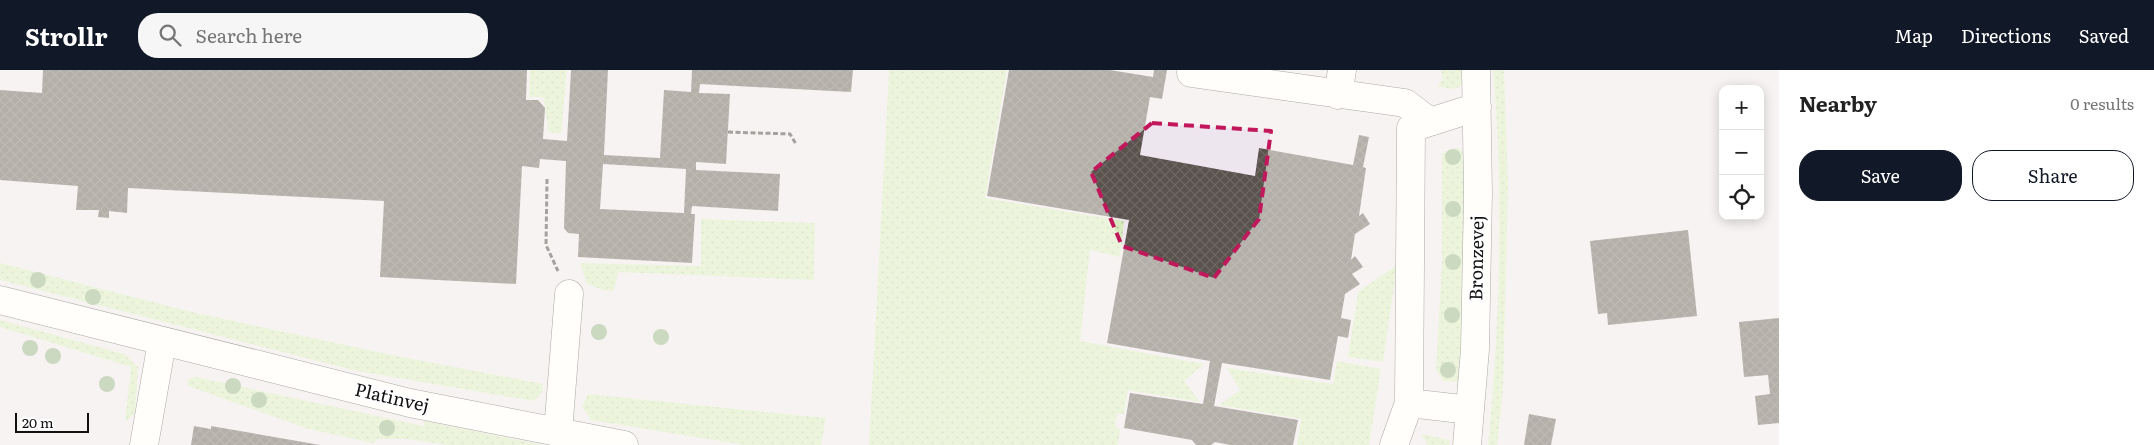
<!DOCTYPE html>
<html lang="en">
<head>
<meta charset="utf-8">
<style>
	body { margin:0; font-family:Literata,serif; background:#f6f6f6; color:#222 }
	.controls { position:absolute; right:15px; top:15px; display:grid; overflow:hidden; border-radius:10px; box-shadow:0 2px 12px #0003 }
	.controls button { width:45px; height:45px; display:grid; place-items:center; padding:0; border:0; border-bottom:1px solid #e0e0e0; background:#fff; color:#222; font:25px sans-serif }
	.scale { position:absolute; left:15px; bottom:12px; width:74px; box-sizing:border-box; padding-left:5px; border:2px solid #111; border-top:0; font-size:14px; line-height:18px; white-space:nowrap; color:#111; -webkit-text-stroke:4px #fff; paint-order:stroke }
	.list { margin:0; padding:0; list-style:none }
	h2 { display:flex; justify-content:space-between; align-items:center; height:65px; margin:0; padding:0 20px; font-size:21px }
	h2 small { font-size:16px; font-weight:400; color:#767676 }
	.actions { display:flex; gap:10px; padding:15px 20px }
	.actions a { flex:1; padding:11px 0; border:1px solid #111827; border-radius:20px; text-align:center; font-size:18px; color:#111827 }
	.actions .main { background:#111827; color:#fff }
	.icon { flex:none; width:28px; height:28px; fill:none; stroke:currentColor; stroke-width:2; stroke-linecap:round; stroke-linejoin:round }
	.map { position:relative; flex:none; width:1779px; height:375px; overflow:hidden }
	header { display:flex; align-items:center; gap:30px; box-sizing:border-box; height:70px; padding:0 25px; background:#111827; color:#fff }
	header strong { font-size:24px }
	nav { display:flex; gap:28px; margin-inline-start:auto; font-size:18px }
	.search { width:350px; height:45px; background:#f6f6f6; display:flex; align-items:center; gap:12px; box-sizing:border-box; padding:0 18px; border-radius:20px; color:#767676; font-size:19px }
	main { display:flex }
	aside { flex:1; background:#fff }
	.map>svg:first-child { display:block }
	.industrial { fill:#eee6ef; fill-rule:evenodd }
	.grass { fill:url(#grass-dots) }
	.building { fill:url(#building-cross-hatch); fill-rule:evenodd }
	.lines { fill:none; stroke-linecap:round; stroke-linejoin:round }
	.minor-casing { stroke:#444; stroke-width:29 }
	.path { stroke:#333; stroke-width:3; stroke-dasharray:5 2.5; stroke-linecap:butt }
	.minor { stroke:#fff; stroke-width:28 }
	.tree { fill:#8dad7f }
	.marked { fill:none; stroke:#c2185b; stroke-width:4; stroke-dasharray:10 6; stroke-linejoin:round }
	.labels { text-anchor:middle; stroke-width:5; stroke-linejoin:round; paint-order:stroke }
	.street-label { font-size:18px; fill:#111; stroke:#fff }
</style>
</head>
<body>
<header>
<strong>Strollr</strong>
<div class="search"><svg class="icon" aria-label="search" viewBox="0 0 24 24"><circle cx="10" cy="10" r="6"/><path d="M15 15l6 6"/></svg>Search here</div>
<nav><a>Map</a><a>Directions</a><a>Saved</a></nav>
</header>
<main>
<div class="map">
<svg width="1779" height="375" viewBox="0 0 1779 375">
	<defs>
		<pattern id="grass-dots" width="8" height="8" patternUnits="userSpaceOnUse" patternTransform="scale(1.25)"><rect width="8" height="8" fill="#d5ebbd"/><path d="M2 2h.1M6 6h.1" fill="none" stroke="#b6c8a1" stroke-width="1.8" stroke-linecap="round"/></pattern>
		<pattern id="building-cross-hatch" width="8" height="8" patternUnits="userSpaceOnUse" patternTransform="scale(1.25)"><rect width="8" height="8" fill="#5a524d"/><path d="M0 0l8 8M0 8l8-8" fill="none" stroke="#6d6662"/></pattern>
	</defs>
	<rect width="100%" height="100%" fill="#fffdf5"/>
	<path class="industrial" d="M 0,0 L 1779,0 L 1779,375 L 0,375 ZM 1723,19 L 1760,19 L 1760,146 L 1723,146 Z"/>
	<path class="grass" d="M 530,0 L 567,0 L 561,64 L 549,62 L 543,27 L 529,27 Z
		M 889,0 L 1007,0 L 985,128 L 1124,151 L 1120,187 L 1090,180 L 1080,271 L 1204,294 L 1184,311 L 1200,332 L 1128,320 L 1124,344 L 1117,344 L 1115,357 L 1120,359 L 1118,375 L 869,375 Z
		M 1441,0 L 1462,0 L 1463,12 L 1460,17 L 1452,19 L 1437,16 L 1443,10 Z
		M 1493,0 L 1504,0 L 1508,115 L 1503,319 L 1497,375 L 1488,375 C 1500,251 1504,124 1493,0 Z
		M 1459,78 L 1466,86 L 1466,209 L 1460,308 L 1458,312 L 1443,311 L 1436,299 L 1442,192 L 1442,84 L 1450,79 Z
		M 701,149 L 815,153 L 814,210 L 618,202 L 614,221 L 603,220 L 587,214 L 580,193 L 701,196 Z
		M 0,193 L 196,243 L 397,286 L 543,314 L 542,322 L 534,331 L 357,301 L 0,210 Z
		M 1397,195 L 1383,292 L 1348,287 L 1358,222 Z
		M 0,250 L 124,284 L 138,297 L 135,343 L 125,352 L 131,297 L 0,257 Z
		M 1337,291 L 1381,299 L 1369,375 L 1297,375 L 1301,349 L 1219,335 L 1240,320 L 1227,298 L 1333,314 Z
		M 196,307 L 424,356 L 424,351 L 543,375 L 448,375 L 407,369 L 378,369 L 373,373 L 309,359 L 188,316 L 188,309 Z
		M 588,324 L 826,348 L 821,375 L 744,375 L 591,350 L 582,337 Z
		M 1421,364 L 1450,370 L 1449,375 L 1428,375 Z"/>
	<path class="building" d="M 43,0 L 527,0 L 526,30 L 538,30 L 545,38 L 543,69 L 567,71 L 571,0 L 608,0 L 604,85 L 660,88 L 664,20 L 691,22 L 692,0 L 853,0 L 851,22 L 700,14 L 699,23 L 730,24 L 726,94 L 696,92 L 696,100 L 780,104 L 778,141 L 692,136 L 691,144 L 695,144 L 692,193 L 578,187 L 579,164 L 568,163 L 564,158 L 566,91 L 540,89 L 539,98 L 522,96 L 516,214 L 380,207 L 384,131 L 128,118 L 127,143 L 109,141 L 109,148 L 98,147 L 99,140 L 76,140 L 78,116 L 0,110 L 0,20 L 42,23 ZM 603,94 L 686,99 L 684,143 L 600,139 Z
		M 1009,0 L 1110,0 L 1153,7 L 1154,0 L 1167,0 L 1162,29 L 1150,27 L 1140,85 L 1255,106 L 1259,78 L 1353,95 L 1359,65 L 1369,67 L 1363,97 L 1366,98 L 1359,146 L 1363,143 L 1370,154 L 1355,164 L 1351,190 L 1355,186 L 1363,197 L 1352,204 L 1360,214 L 1345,224 L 1341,248 L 1351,250 L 1348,268 L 1338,266 L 1330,310 L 1222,293 L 1214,336 L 1298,350 L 1293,375 L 1230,375 L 1215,372 L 1211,375 L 1196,375 L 1192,370 L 1124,358 L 1130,323 L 1203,334 L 1210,291 L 1107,273 L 1129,150 L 987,126 Z
		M 1688,160 L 1697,246 L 1608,255 L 1607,243 L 1598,244 L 1590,171 Z
		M 1779,248 L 1779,353 L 1758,355 L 1755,326 L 1770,324 L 1768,305 L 1744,307 L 1739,252 Z
		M 1529,344 L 1556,349 L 1551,375 L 1524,375 Z
		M 194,356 L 211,359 L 211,356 L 320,375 L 191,375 Z"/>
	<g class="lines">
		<g class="minor-casing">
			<path id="minor" d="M 1191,3 L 1405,33 L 1430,52
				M 1338,25 L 1342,0
				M 0,230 L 410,333 L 624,375
				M 1409,333 L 1470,340
				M 558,362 L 569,224
				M 144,375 L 162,272
				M 1394,375 L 1409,333 L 1411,58 L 1477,37
				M 1467,375 L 1475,279 L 1478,123 L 1476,0"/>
		</g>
		<path class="path" d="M 728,62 L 790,64 L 796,74
			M 547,109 L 546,175 L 558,201"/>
		<use href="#minor" class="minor"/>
	</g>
	<g class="tree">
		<circle cx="1453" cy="87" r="8"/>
		<circle cx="1453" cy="139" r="8"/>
		<circle cx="1453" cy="192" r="8"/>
		<circle cx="38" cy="210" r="8"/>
		<circle cx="93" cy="227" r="8"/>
		<circle cx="1452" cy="245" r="8"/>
		<circle cx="599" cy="262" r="8"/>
		<circle cx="661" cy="267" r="8"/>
		<circle cx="30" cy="278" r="8"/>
		<circle cx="53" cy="286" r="8"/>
		<circle cx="1448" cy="300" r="8"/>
		<circle cx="107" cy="314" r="8"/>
		<circle cx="233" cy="316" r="8"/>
		<circle cx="259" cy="330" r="8"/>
		<circle cx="387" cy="358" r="8"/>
	</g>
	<path d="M0 0H1779V375H0ZM 1152,53 L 1271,61 L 1259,149 L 1214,208 L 1122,176 L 1091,102 Z" fill="#fffdf5" fill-opacity=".55" fill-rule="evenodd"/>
	<path class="marked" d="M 1152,53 L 1271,61 L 1259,149 L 1214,208 L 1122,176 L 1091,102 Z"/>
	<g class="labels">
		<g class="street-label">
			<text transform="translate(1477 188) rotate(-89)" y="6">Bronzevej</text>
			<text transform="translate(392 328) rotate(13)" y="6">Platinvej</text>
		</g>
	</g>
</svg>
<div class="controls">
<button>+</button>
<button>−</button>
<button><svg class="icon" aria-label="locate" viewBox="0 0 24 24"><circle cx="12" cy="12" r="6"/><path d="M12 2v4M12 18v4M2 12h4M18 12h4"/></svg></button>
</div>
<div class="scale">20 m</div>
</div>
<aside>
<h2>Nearby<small>0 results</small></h2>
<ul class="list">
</ul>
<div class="actions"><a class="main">Save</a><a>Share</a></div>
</aside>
</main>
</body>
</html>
